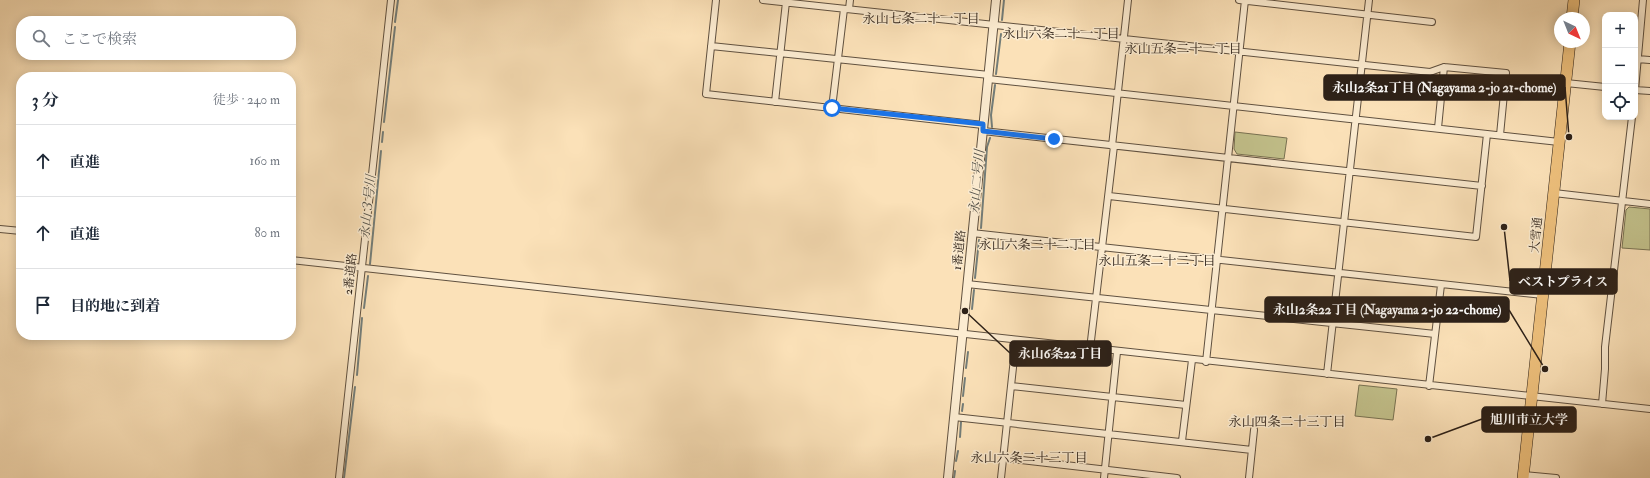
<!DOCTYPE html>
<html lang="ja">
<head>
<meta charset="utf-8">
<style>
	body { margin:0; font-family:"IM FELL Double Pica","Noto Serif JP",serif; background:#f6f6f7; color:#1f2937 }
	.controls { position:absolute; right:12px; top:12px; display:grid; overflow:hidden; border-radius:8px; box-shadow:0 2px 10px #0003 }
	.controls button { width:36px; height:36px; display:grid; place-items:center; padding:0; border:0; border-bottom:1px solid #e0e1e3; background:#fff; color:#1f2937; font:20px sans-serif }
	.compass { position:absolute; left:1554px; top:12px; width:36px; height:36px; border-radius:50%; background:#fff; box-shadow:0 2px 10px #0003; rotate:137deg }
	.stop { position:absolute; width:12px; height:12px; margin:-9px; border:3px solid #1a73e8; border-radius:50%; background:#fff }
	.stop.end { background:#1a73e8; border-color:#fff; box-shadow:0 1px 4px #0008 }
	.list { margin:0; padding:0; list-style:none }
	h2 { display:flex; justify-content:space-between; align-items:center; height:52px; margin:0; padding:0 16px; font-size:17px }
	h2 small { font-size:13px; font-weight:400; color:#747a83 }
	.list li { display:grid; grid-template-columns:26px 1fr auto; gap:12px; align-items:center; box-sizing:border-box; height:72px; padding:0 16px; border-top:1px solid #e0e1e3 }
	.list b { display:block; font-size:15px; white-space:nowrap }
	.list em { font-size:13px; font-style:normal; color:#747a83 }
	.icon { flex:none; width:22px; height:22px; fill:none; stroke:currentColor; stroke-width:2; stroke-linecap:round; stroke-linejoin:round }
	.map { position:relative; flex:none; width:1650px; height:478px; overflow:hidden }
	.search { position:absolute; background:#fff; box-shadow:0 2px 10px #0003; left:16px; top:16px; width:280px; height:44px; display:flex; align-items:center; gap:10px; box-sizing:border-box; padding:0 14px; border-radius:16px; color:#747a83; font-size:15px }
	.panel { position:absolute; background:#fff; box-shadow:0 2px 10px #0003; left:16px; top:72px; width:280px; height:268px; border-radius:16px }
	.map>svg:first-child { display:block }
	.green { fill:#c3c28c; stroke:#787252 }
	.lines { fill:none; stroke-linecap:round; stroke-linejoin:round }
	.stream { stroke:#737d79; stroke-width:2 }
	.minor-casing { stroke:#605140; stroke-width:8 }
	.tertiary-casing { stroke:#605140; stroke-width:10 }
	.trunk-casing { stroke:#2d2118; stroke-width:12 }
	.minor { stroke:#fcecd1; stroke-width:6 }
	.tertiary { stroke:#fcecd1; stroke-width:8 }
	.trunk { stroke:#eec07c; stroke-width:11 }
	.route { stroke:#1a73e8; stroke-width:5 }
	.labels { text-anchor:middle; stroke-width:3; stroke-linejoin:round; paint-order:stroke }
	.street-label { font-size:12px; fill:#2d2118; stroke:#fcecd1 }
	.neighbourhood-label { font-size:13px; fill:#2d2118; stroke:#fcecd1 }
	.water-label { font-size:13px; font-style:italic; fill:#504f48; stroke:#fcecd1 }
	.leader { fill:none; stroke:#2d2118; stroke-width:1.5 }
	.callout-dot { fill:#2d2118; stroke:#fcecd1; stroke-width:1.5 }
	.callout { fill:#2d2118; stroke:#2d2118; stroke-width:1.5 }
	.callout-label { font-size:13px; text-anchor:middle; font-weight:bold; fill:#fff }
</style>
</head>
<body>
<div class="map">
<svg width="1650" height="478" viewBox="0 0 1650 478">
	<rect width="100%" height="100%" fill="#fbe1b8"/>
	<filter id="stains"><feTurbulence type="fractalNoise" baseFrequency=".005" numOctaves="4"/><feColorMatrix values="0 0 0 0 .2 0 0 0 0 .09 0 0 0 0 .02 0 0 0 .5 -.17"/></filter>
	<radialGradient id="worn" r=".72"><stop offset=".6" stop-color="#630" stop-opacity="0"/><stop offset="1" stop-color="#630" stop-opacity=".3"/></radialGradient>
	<path class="green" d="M 1235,132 L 1287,138 L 1284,159 L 1237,154 L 1234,149 Z
		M 1629,207 L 1650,209 L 1650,250 L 1622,248 L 1626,210 Z
		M 1359,385 L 1397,389 L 1393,420 L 1355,416 Z"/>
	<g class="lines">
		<path class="stream" d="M 1002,20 L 1004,0
			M 395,22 L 398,0
			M 996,74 L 1001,34
			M 384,122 L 395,27
			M 992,127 L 991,115 L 995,85
			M 382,142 L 383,132
			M 981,228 L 987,147 L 990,138
			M 370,264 L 381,151
			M 975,278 L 979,240
			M 364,308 L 368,276
			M 972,309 L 974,290
			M 966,368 L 968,352
			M 357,375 L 362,318
			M 963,396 L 965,378
			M 962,411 L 963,404
			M 960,437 L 961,422
			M 956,461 L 958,451
			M 344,478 L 355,387
			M 954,478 L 955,471"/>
		<g class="minor-casing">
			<path id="minor" d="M 716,0 L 706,94 L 983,125
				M 763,0 L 1430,72 L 1444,67 L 1506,73 L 1500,135
				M 1239,0 L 1432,22
				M 849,9 L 850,0
				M 711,46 L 989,75
				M 1637,59 L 1650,60
				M 988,79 L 1559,142
				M 1566,83 L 1605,87
				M 1635,90 L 1643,0
				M 1635,90 L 1650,91
				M 775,102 L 786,2
				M 832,108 L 844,9
				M 1438,128 L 1444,67
				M 983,131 L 1482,186
				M 1112,146 L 1128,0
				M 1554,193 L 1650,204
				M 1109,196 L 1476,237 L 1487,134
				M 0,229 L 21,231
				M 972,233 L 1543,295
				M 291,260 L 1650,409
				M 967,284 L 1435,334
				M 1090,349 L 1114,146
				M 1206,362 L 1245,0
				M 1327,374 L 1369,0
				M 1011,386 L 1186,405
				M 1429,386 L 1441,285
				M 1602,404 L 1605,369 L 1605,347 L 1632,117
				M 954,417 L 1252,450
				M 1182,441 L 1192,360
				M 1004,458 L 1177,478
				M 1523,475 L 1556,478
				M 339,478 L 391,0
				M 1001,478 L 1016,340
				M 1104,478 L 1117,352
				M 1249,478 L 1254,430"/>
		</g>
		<g class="tertiary-casing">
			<path id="tertiary" d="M 948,478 L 996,0"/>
		</g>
		<g class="trunk-casing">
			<path id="trunk" d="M 1572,18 L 1574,0
				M 1523,478 L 1570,42"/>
		</g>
		<use href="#minor" class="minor"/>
		<use href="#tertiary" class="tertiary"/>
		<use href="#trunk" class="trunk"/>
	</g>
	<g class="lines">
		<path class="route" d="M 832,108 L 983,124 L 983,131 L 1054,139"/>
	</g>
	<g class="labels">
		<g class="street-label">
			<text transform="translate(1536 235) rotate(-84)" y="4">大雪通</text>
			<text transform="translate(959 250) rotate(-84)" y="4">1番道路</text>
			<text transform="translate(350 274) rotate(-84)" y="4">2番道路</text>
		</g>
		<g class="neighbourhood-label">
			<text x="921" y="23">永山七条二十一丁目</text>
			<text x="1061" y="38">永山六条二十一丁目</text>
			<text x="1183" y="53">永山五条二十一丁目</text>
			<text x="1037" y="249">永山六条二十二丁目</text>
			<text x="1157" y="265">永山五条二十二丁目</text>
			<text x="1287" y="426">永山四条二十三丁目</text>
			<text x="1029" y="462">永山六条二十三丁目</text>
		</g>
		<g class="water-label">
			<text transform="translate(976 182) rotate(-85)" y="5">永山二号川</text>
			<text transform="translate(367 207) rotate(-84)" y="5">永山３号川</text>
		</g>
	</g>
	<path class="leader" d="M1569 137L1565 87M1504 227L1510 281M1545 369L1509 310M965 311L1010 353M1428 439L1482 419"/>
	<g class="callout-dot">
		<circle cx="1569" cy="137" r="4"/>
		<circle cx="1504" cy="227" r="4"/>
		<circle cx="1545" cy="369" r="4"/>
		<circle cx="965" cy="311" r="4"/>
		<circle cx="1428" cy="439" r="4"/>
	</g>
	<g class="callout">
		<rect x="1324" y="75" width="241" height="25" rx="4"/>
		<rect x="1510" y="269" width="107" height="25" rx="4"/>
		<rect x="1265" y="297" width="244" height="25" rx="4"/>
		<rect x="1010" y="341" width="101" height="25" rx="4"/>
		<rect x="1482" y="407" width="94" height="25" rx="4"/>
	</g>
	<g class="callout-label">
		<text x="1444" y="92">永山2条21丁目 (Nagayama 2-jo 21-chome)</text>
		<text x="1563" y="286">ベストプライス</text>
		<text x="1387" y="314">永山2条22丁目 (Nagayama 2-jo 22-chome)</text>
		<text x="1060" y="358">永山6条22丁目</text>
		<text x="1529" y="424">旭川市立大学</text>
	</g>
	<rect width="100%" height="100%" filter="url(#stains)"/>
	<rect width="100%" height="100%" fill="url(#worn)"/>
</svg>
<div class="controls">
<button>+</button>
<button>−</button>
<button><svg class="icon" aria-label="locate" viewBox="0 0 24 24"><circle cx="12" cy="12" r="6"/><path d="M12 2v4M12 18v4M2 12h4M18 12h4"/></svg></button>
</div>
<svg class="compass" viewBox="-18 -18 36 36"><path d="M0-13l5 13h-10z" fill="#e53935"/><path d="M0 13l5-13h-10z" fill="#747a83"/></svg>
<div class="stop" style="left:832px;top:108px"></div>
<div class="stop end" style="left:1054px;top:139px"></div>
<div class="search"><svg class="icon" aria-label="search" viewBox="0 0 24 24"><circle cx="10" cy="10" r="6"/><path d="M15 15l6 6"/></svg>ここで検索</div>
<section class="panel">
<h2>3 分<small>徒歩 · 240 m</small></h2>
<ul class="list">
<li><svg class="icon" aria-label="ahead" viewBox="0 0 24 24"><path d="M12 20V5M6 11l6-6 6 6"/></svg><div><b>直進</b></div><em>160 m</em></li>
<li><svg class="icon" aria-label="ahead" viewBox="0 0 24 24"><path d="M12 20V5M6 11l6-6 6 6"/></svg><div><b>直進</b></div><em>80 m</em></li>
<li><svg class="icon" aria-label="arrive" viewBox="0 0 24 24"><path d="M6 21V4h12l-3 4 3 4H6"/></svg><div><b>目的地に到着</b></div></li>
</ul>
</section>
</div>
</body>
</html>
